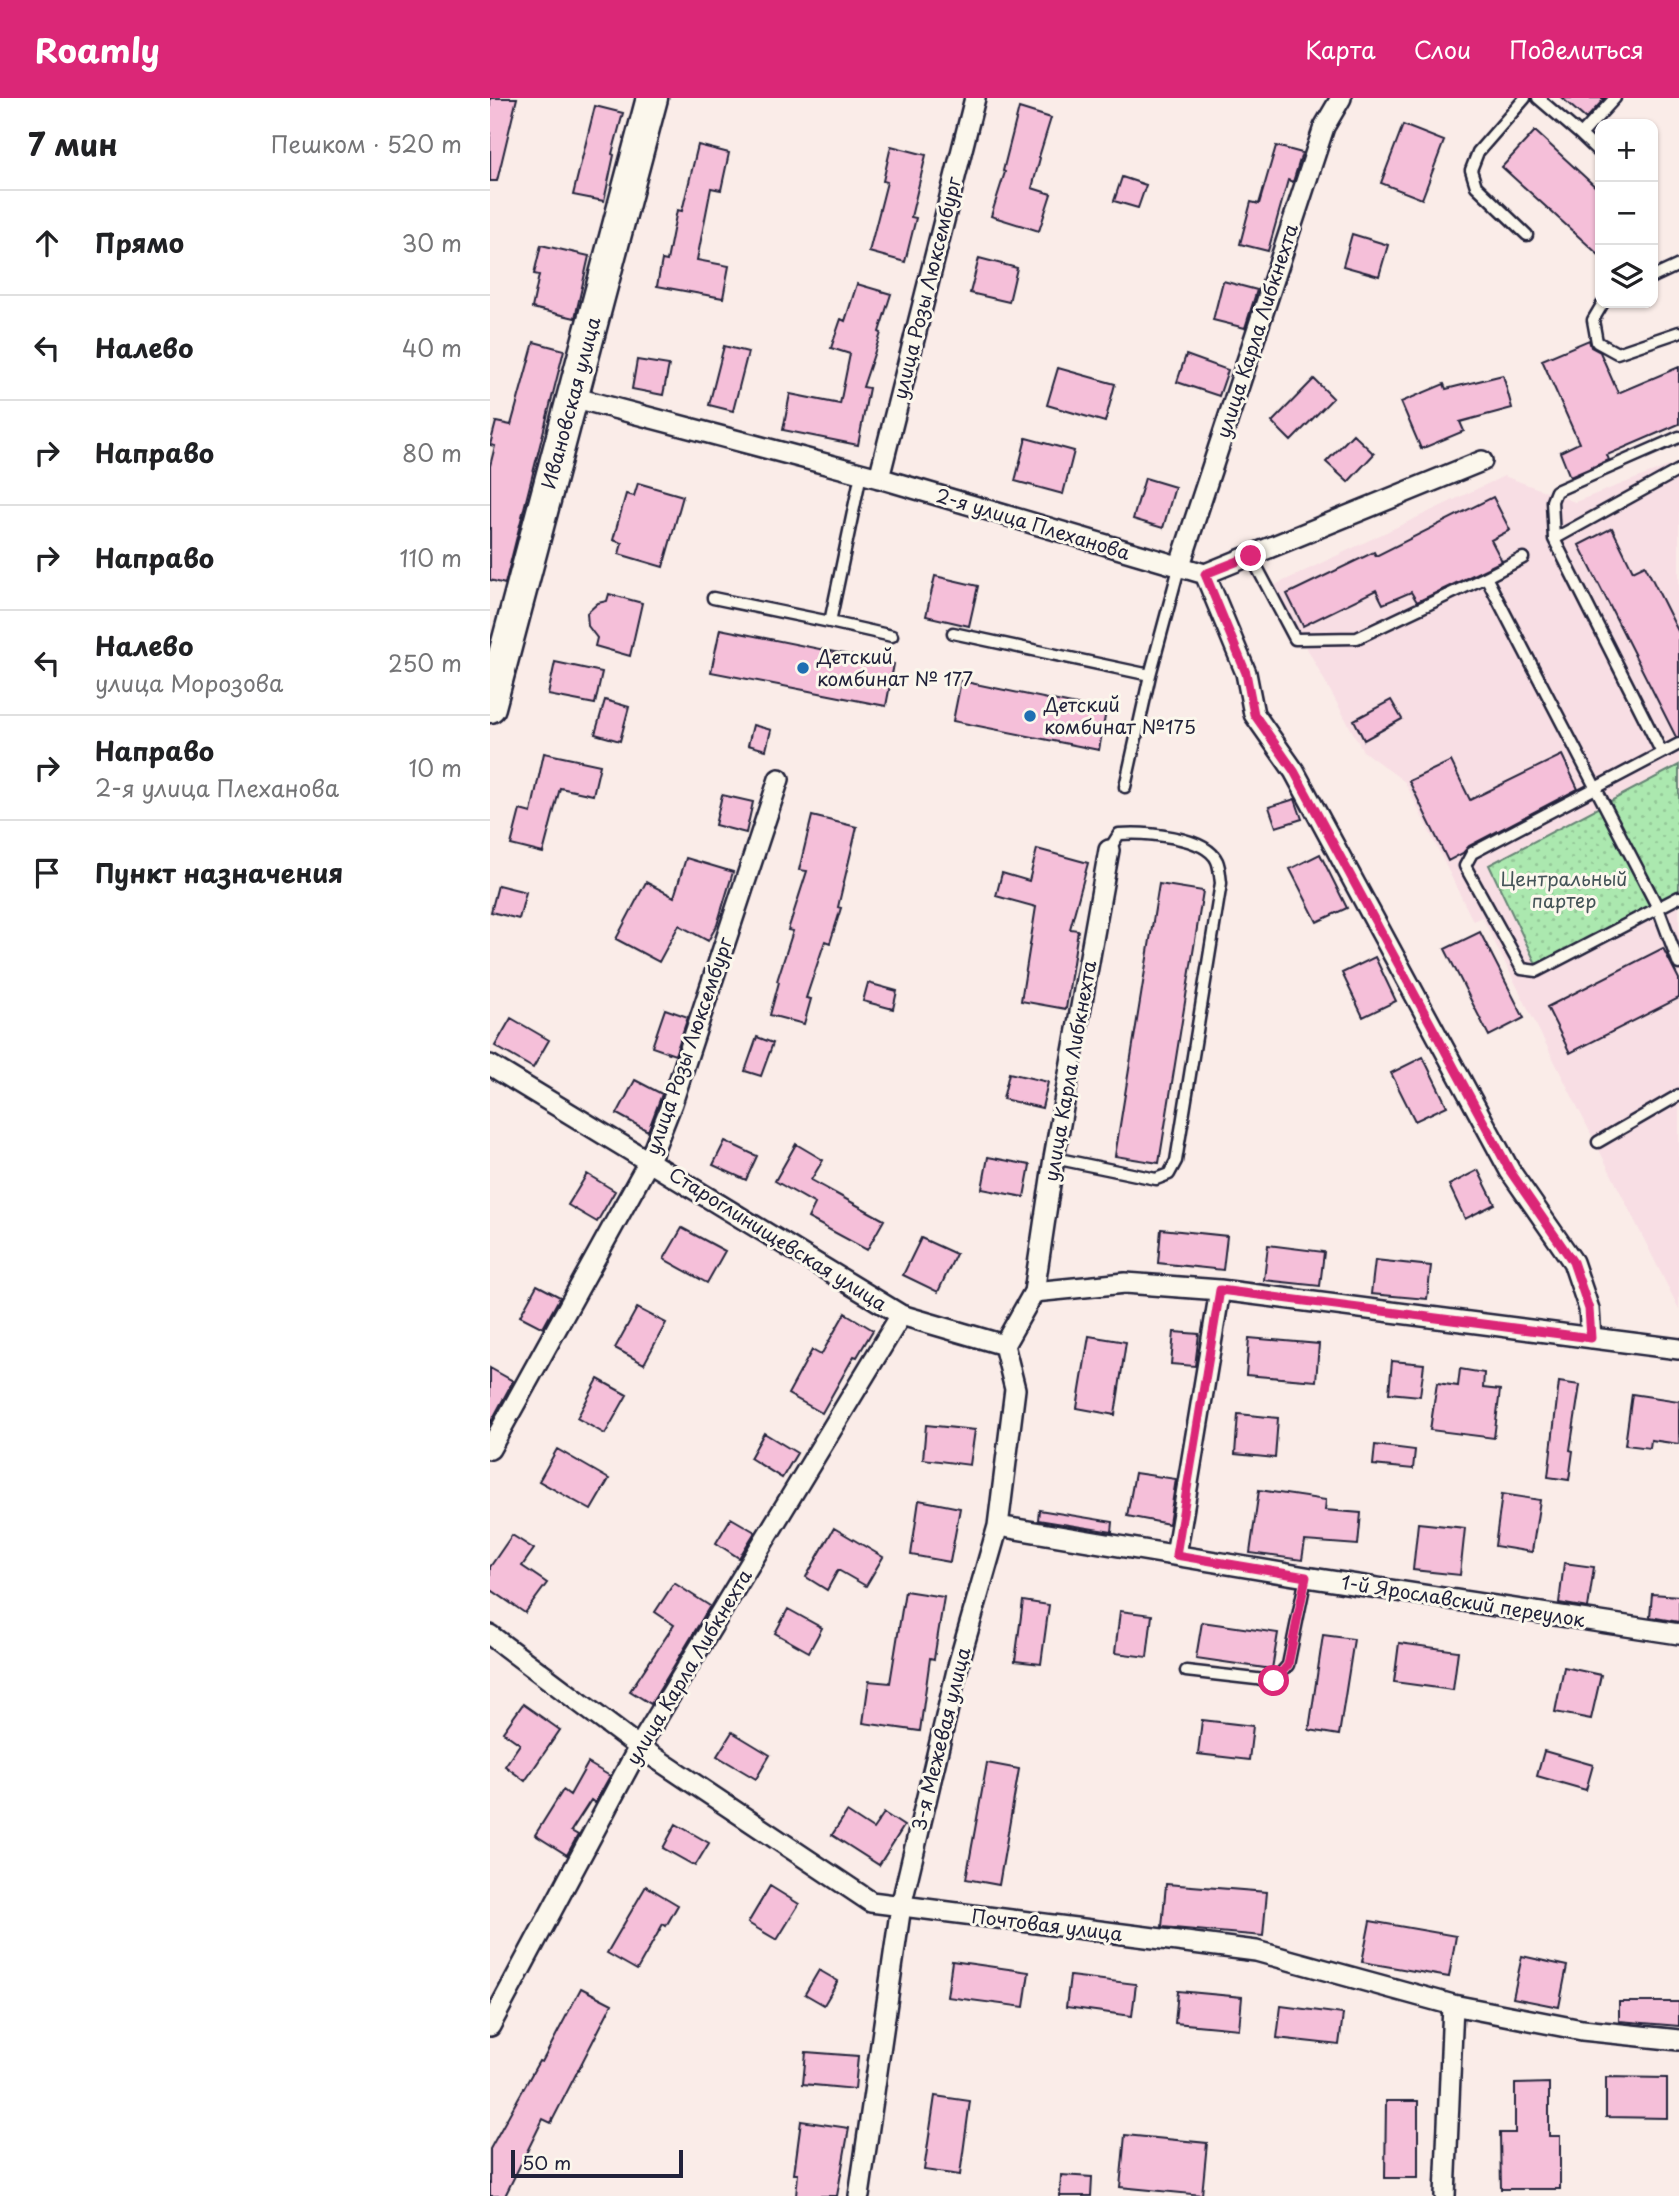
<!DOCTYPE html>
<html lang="ru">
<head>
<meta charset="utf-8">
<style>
	body { margin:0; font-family:"Playpen Sans",sans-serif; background:#f2f2f2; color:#202124 }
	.controls { position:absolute; right:21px; top:21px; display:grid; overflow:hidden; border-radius:14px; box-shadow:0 2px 5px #0004 }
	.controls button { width:63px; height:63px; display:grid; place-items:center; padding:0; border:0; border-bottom:2px solid #e0e0e0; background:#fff; color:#202124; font:35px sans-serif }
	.scale { position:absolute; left:21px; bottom:18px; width:172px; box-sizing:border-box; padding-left:7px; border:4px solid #22223b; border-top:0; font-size:19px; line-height:24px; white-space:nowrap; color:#22223b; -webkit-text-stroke:5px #fbf7ec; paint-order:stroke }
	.stop { position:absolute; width:21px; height:21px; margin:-16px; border:5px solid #db2777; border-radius:50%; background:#fff }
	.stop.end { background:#db2777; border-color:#fff; box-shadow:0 2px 7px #0008 }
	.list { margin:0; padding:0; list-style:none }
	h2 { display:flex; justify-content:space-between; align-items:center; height:91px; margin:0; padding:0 28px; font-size:30px }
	h2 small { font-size:23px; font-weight:400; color:#757577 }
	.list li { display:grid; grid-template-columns:46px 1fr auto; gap:21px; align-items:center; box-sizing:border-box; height:105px; padding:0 28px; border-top:2px solid #e0e0e0 }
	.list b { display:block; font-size:26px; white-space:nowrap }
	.list p { margin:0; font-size:23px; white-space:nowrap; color:#757577 }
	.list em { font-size:23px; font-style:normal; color:#757577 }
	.icon { flex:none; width:38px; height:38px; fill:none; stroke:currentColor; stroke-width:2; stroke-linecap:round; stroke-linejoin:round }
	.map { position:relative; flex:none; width:1189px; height:2098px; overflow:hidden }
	header { display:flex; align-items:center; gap:42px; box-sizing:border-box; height:98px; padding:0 35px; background:#db2777; color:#fff }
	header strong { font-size:33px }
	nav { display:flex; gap:38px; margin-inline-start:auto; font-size:24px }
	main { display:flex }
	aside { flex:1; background:#fff }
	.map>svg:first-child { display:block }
	.built { fill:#f8dee4 }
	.park { fill:url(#park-dots); stroke:#668575; stroke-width:2 }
	.building { fill:#f5bfd9; stroke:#22223b; stroke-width:2 }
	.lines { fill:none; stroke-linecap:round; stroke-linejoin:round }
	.service-casing { stroke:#22223b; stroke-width:15 }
	.minor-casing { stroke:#22223b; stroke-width:24 }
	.primary-casing { stroke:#22223b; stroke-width:35 }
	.service { stroke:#fbf7ec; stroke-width:10 }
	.minor { stroke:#fbf7ec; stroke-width:19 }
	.primary { stroke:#fbf7ec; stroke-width:30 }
	.route { stroke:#db2777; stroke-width:9 }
	.poi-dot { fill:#1f6fb2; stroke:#fbf7ec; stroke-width:2.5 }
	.labels { text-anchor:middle; stroke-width:6; stroke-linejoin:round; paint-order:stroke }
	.street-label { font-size:19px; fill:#22223b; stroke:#fbf7ec }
	.poi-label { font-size:19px; fill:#22223b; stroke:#fbf7ec; text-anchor:start }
	.park-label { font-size:19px; fill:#445458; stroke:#fbf7ec }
</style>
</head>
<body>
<header>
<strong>Roamly</strong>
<nav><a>Карта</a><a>Слои</a><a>Поделиться</a></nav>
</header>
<main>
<aside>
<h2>7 мин<small>Пешком · 520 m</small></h2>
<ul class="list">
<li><svg class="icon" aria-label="ahead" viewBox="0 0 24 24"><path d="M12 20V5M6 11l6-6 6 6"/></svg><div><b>Прямо</b></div><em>30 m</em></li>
<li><svg class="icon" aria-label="left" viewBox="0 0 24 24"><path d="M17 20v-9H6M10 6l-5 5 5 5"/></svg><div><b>Налево</b></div><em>40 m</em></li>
<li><svg class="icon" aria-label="right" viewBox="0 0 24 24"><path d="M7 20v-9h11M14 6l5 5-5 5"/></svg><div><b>Направо</b></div><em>80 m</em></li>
<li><svg class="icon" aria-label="right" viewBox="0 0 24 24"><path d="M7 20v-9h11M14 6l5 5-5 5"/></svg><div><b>Направо</b></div><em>110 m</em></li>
<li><svg class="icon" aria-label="left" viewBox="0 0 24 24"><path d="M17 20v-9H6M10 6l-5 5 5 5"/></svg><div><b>Налево</b><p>улица Морозова</p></div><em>250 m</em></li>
<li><svg class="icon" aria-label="right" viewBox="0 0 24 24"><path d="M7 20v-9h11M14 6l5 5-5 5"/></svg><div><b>Направо</b><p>2-я улица Плеханова</p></div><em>10 m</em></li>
<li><svg class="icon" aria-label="arrive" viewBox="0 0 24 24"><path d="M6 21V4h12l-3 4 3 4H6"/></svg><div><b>Пункт назначения</b></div></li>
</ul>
</aside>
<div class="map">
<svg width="1189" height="2098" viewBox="0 0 1189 2098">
	<defs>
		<pattern id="park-dots" width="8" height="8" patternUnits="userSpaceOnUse" patternTransform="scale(1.75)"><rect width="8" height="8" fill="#abe8af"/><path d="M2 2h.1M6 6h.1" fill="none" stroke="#93c797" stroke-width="1.8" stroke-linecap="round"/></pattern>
	</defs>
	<rect width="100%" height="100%" fill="#faece8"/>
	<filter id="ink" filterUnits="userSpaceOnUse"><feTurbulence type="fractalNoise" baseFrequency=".0143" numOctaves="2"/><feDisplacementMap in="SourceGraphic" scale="14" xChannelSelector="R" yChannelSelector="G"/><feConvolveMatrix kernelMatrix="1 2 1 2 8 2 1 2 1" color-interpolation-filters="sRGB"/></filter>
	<g filter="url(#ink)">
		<path class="built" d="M 1189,364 L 1189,1211 L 992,819 L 983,823 L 915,684 L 873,653 L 783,488 L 1014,378 L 1085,404 Z"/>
		<path class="park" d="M 1189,667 L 1189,793 L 1048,870 L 999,767 Z"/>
		<path class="building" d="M 0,0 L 27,0 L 7,83 L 0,83 Z
			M 1072,0 L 1115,0 L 1096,21 Z
			M 105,8 L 133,15 L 122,56 L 124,57 L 114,103 L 83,97 Z
			M 529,10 L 561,20 L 549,59 L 550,60 L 542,90 L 561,96 L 549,133 L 501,118 L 515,74 L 513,73 Z
			M 913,27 L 954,43 L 932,101 L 891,85 Z
			M 1045,33 L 1110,93 L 1110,158 L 1012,69 Z
			M 208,47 L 239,55 L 231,92 L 221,90 L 207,162 L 239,168 L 233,200 L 167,188 L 172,162 L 177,163 L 187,112 L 192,113 Z
			M 401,48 L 436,57 L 421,119 L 426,120 L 415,164 L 379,154 L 397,84 L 393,83 Z
			M 786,48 L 812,55 L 803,84 L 798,82 L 778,153 L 750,146 L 761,104 L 769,106 Z
			M 632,79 L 656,87 L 648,110 L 624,103 Z
			M 862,136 L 898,147 L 889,178 L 853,168 Z
			M 51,147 L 99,158 L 85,220 L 42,210 L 49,177 L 44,176 Z
			M 489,160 L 527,170 L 519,204 L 480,195 Z
			M 733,183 L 767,192 L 755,230 L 723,222 Z
			M 367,186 L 401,196 L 389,234 L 391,235 L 373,289 L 379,290 L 368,347 L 293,332 L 300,296 L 350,306 L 360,256 L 341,250 L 351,221 L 355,223 Z
			M 1099,242 L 1101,249 L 1110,254 L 1128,295 L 1189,269 L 1189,326 L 1117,357 L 1119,362 L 1080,379 L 1070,354 L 1089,345 L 1052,262 Z
			M 44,244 L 74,252 L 15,486 L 0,482 L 0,368 L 5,348 L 0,347 L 6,324 L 21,327 Z
			M 234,248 L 258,254 L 243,313 L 219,307 Z
			M 696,257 L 738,272 L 729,298 L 687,284 Z
			M 147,262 L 179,267 L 173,297 L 142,291 Z
			M 568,270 L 625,286 L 615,324 L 557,307 Z
			M 1013,277 L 1022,310 L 970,324 L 974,333 L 931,351 L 911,304 L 954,286 L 956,291 Z
			M 824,281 L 843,300 L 801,343 L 782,324 Z
			M 863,336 L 884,356 L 858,384 L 836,364 Z
			M 536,340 L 584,353 L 573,396 L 525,383 Z
			M 655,380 L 685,389 L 673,430 L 643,421 Z
			M 148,385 L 193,398 L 173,469 L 129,456 L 132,445 L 123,442 L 136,396 L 144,398 Z
			M 1003,399 L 1020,432 L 1001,442 L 1012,463 L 927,504 L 921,494 L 893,506 L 886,492 L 813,528 L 797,496 L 884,454 L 886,458 Z
			M 1122,430 L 1143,473 L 1155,467 L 1189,535 L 1189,639 L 1186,639 L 1089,447 Z
			M 445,478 L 488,488 L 479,528 L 436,518 Z
			M 119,496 L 152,505 L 140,558 L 105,548 L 107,540 L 98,528 L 97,515 L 108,505 L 117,503 Z
			M 230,531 L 404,566 L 396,608 L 221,574 Z
			M 65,564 L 112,574 L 105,606 L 58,597 Z
			M 471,583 L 616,613 L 609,652 L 463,623 Z
			M 115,602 L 139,609 L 130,643 L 105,636 Z
			M 901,602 L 912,621 L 874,642 L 864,622 Z
			M 263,627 L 281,632 L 276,652 L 258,647 Z
			M 54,655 L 110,667 L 103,697 L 70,690 L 53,755 L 21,747 L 30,712 L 41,715 Z
			M 1072,657 L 1088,691 L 979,748 L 973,755 L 958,763 L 919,683 L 961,663 L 980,702 Z
			M 232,697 L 263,704 L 256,735 L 225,727 Z
			M 805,701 L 812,721 L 786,729 L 779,709 Z
			M 322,718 L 367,729 L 348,809 L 351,810 L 340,845 L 335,843 L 316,900 L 321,901 L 314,926 L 280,917 L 289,884 L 287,883 L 303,833 L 298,832 L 317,773 L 309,772 Z
			M 547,751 L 598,765 L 580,831 L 588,832 L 576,911 L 531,903 L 546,809 L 506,798 L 512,775 L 539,783 Z
			M 830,756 L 857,810 L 827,824 L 800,771 Z
			M 196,760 L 243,774 L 227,827 L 218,843 L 189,827 L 169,864 L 126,841 L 156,784 L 184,799 Z
			M 669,786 L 713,793 L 669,1065 L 625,1058 Z
			M 8,787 L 36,794 L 29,821 L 1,814 Z
			M 990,834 L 1034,920 L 999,938 L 955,851 Z
			M 1173,850 L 1189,881 L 1189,900 L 1080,955 L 1057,909 Z
			M 885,859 L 906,903 L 873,919 L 852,875 Z
			M 378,885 L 407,893 L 403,911 L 373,903 Z
			M 175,911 L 198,919 L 185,957 L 162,949 Z
			M 21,920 L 59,942 L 43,970 L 5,948 Z
			M 267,939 L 283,945 L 271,978 L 255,973 Z
			M 933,959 L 957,1008 L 925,1023 L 901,975 Z
			M 519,975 L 558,984 L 552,1010 L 513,1001 Z
			M 145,982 L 172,996 L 158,1033 L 127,1016 Z
			M 235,1043 L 267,1058 L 256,1082 L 223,1067 Z
			M 306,1046 L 333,1062 L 321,1082 L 394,1122 L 377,1152 L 318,1120 L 325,1106 L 285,1083 Z
			M 498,1059 L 540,1067 L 534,1099 L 492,1091 Z
			M 988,1072 L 1005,1106 L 975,1121 L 959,1087 Z
			M 97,1076 L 125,1093 L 107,1124 L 78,1107 Z
			M 192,1130 L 235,1153 L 217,1185 L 174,1161 Z
			M 671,1131 L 737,1138 L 733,1172 L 668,1165 Z
			M 431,1140 L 466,1156 L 448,1194 L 413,1177 Z
			M 778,1147 L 834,1154 L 830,1188 L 774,1182 Z
			M 885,1162 L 941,1168 L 937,1201 L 881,1196 Z
			M 47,1187 L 70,1199 L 53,1230 L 30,1218 Z
			M 147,1210 L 176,1225 L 154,1266 L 125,1250 Z
			M 355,1215 L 383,1232 L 367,1259 L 364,1258 L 332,1315 L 298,1296 L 322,1252 L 331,1257 Z
			M 684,1234 L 709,1236 L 705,1268 L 681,1266 Z
			M 599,1238 L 636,1244 L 625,1317 L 587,1310 Z
			M 759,1240 L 829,1246 L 826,1283 L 756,1277 Z
			M 902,1263 L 934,1266 L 930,1298 L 899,1295 Z
			M 0,1270 L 23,1283 L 0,1326 Z
			M 970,1271 L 994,1275 L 993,1290 L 1010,1292 L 1004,1340 L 940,1332 L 947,1285 L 968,1288 Z
			M 108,1281 L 137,1297 L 115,1336 L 87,1320 Z
			M 1069,1284 L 1090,1287 L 1080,1352 L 1083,1353 L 1079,1382 L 1058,1379 Z
			M 1142,1296 L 1189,1303 L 1189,1346 L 1161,1342 L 1160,1350 L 1135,1347 Z
			M 748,1316 L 788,1320 L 785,1360 L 745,1356 Z
			M 436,1327 L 485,1332 L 480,1367 L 433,1361 Z
			M 274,1335 L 307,1355 L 292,1380 L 260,1360 Z
			M 885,1347 L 925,1352 L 923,1371 L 883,1367 Z
			M 67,1351 L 119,1381 L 101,1412 L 49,1383 Z
			M 645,1375 L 686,1381 L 679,1426 L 637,1418 Z
			M 769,1392 L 836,1402 L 835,1412 L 871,1415 L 868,1447 L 815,1443 L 812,1462 L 760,1455 Z
			M 1012,1396 L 1050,1402 L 1042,1454 L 1005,1448 Z
			M 429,1402 L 470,1410 L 460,1464 L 421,1457 Z
			M 549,1412 L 623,1424 L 622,1434 L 548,1422 Z
			M 241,1420 L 265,1434 L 249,1460 L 226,1445 Z
			M 928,1425 L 975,1430 L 970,1477 L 923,1472 Z
			M 344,1430 L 393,1459 L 376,1488 L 348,1472 L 337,1492 L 316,1479 Z
			M 22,1437 L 44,1451 L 32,1468 L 57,1485 L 35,1515 L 0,1491 L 0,1469 Z
			M 1074,1465 L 1104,1469 L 1098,1510 L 1069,1505 Z
			M 184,1485 L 220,1508 L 161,1606 L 140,1593 L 184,1527 L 165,1514 Z
			M 415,1493 L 454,1499 L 444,1561 L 440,1560 L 430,1633 L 373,1625 L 379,1583 L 400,1585 Z
			M 1162,1496 L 1189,1498 L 1189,1524 L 1160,1519 Z
			M 533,1503 L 559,1507 L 551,1566 L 525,1563 Z
			M 298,1511 L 332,1530 L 319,1554 L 285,1535 Z
			M 630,1513 L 662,1517 L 657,1559 L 625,1555 Z
			M 712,1524 L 788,1535 L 782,1571 L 706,1560 Z
			M 833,1537 L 864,1541 L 849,1637 L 819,1632 Z
			M 909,1545 L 968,1553 L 963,1592 L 904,1584 Z
			M 1074,1569 L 1111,1577 L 1101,1621 L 1065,1614 Z
			M 33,1606 L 70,1632 L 35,1683 L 15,1668 L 30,1646 L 13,1634 Z
			M 712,1622 L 763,1628 L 759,1662 L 708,1656 Z
			M 242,1634 L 280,1657 L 266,1681 L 227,1658 Z
			M 1054,1653 L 1103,1667 L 1096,1692 L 1047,1678 Z
			M 98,1665 L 120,1678 L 105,1705 L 101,1702 L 81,1733 L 88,1737 L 77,1757 L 45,1737 L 73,1692 L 80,1697 Z
			M 497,1665 L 529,1671 L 509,1787 L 476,1781 Z
			M 357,1714 L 383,1731 L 394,1715 L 414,1728 L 389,1767 L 342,1737 Z
			M 186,1726 L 219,1745 L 205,1768 L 173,1750 Z
			M 676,1786 L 777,1794 L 773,1838 L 672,1829 Z
			M 156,1788 L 188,1807 L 176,1828 L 173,1826 L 147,1872 L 117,1855 Z
			M 280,1788 L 309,1806 L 287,1842 L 258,1825 Z
			M 880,1823 L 966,1838 L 959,1879 L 872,1864 Z
			M 1032,1858 L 1077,1868 L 1069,1909 L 1023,1900 Z
			M 462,1863 L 539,1874 L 534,1909 L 457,1899 Z
			M 329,1872 L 348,1883 L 334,1907 L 315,1896 Z
			M 580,1878 L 646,1886 L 642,1918 L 576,1909 Z
			M 91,1890 L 122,1906 L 61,2025 L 53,2021 L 15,2098 L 0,2098 L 0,2051 L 49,1963 L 52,1964 Z
			M 688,1893 L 752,1899 L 749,1931 L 685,1925 Z
			M 1129,1904 L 1189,1904 L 1189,1928 L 1129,1923 Z
			M 791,1908 L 853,1916 L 849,1947 L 787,1940 Z
			M 316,1954 L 368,1958 L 365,1991 L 313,1986 Z
			M 1116,1979 L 1177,1980 L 1177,2020 L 1116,2019 Z
			M 1059,1985 L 1059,2038 L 1070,2038 L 1070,2091 L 1011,2091 L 1010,2035 L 1025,2035 L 1025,1986 Z
			M 445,1998 L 480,2003 L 470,2077 L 434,2072 Z
			M 896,2003 L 928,2003 L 928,2080 L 895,2080 Z
			M 311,2023 L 359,2030 L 347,2098 L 306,2098 L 308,2076 L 304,2076 Z
			M 635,2037 L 717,2045 L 712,2097 L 630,2089 Z
			M 571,2077 L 602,2079 L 601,2098 L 570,2098 Z"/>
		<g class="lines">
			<g class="service-casing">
				<path id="service" d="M 1035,0 L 988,54 L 981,72 L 986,88 L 1037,137
					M 1048,0 L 1091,37 L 1125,0
					M 1091,37 L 1110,55
					M 1163,179 L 1189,167
					M 1113,205 L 1103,222 L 1107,244 L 1127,255 L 1189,234
					M 1064,441 L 1189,372
					M 761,458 L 805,541 L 867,540 L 996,479 L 1033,460
					M 996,479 L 1168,810 L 1047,873 L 1032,871 L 975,768 L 982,755 L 1189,646
					M 223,500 L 340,524 L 371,376
					M 340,524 L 402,538
					M 463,535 L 660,577
					M 1172,655 L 1064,441 L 1062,403 L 1066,393 L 1189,339
					M 635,689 L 660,577 L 689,470
					M 1189,799 L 1168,810 L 1189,866
					M 1108,1044 L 1189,997
					M 564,1060 L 666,1081 L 679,1076 L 686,1063 L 731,785 C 730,779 730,770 727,763 C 716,738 653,734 629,736 L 619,752
					M 696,1573 L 784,1583 L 798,1567 L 816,1479"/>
			</g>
			<g class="minor-casing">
				<path id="minor" d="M 82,299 L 389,380 L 715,476 L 992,363
					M 389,380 L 485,0
					M 689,470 L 834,29 L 851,0
					M 715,476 L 756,575 L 764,616 L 804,673 L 1020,1073 L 1083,1164 L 1099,1211 L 1101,1240
					M 0,967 L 411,1217 L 514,1247
					M 544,1194 L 635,1185 L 730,1192 L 1189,1251
					M 0,1351 L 159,1063 L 182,1005 L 289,681
					M 508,1428 L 816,1479 L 1189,1536
					M 686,1457 L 730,1192
					M 0,1537 L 149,1649 L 381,1804 L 766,1853 L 963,1907 L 1092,1932 L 1189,1942
					M 0,1928 L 149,1649 L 411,1217
					M 369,2098 L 411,1808 L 469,1564 L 508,1428 L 525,1291 L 514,1247 L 544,1194 L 564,1060 L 619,752
					M 955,2098 L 963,1907"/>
			</g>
			<g class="primary-casing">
				<path id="primary" d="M 0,609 L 162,0"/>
			</g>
			<use href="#service" class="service"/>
			<use href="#minor" class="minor"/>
			<use href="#primary" class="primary"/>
		</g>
	</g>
	<g class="lines" filter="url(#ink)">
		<path class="route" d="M 761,458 L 715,476 L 756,575 L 764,616 L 804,673 L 1020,1073 L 1083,1164 L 1099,1211 L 1101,1240 L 730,1192 L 686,1457 L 816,1479 L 798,1567 L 784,1583"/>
	</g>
	<g class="poi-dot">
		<circle cx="313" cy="570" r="7"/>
		<circle cx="540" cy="618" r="7"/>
	</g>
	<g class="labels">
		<g class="street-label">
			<text transform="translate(437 190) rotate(-76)" y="7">улица Розы Люксембург</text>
			<text transform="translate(767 233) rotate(-72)" y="7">улица Карла Либкнехта</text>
			<text transform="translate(81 305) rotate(-75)" y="7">Ивановская улица</text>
			<text transform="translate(543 426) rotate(17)" y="7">2-я улица Плеханова</text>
			<text transform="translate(199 948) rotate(-71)" y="7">улица Розы Люксембург</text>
			<text transform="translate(580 973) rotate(-80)" y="7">улица Карла Либкнехта</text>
			<text transform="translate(288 1141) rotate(32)" y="7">Староглинищевская улица</text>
			<text transform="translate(973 1503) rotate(9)" y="7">1-й Ярославский переулок</text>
			<text transform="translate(199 1569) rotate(-59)" y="7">улица Карла Либкнехта</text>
			<text transform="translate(451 1641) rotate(-76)" y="7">3-я Межевая улица</text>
			<text transform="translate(557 1827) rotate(7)" y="7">Почтовая улица</text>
		</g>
		<g class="poi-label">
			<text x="327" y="566">Детский<tspan x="327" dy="22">комбинат № 177</tspan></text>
			<text x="554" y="614">Детский<tspan x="554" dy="22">комбинат №175</tspan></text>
		</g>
		<g class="park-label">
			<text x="1074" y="788">Центральный<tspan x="1074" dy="22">партер</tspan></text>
		</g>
	</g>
</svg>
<div class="controls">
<button>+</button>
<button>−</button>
<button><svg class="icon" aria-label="layers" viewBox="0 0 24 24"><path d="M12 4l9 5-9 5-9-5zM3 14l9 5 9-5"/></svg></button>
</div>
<div class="scale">50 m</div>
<div class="stop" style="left:784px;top:1583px"></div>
<div class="stop end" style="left:761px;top:458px"></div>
</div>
</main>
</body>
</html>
